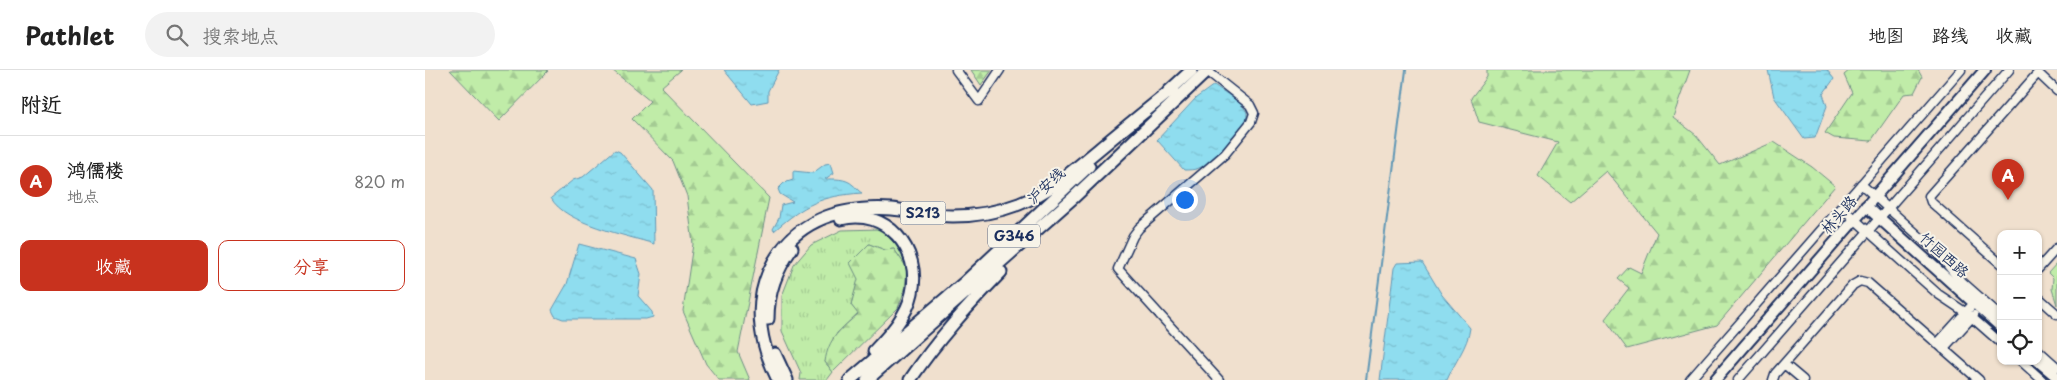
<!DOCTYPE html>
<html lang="zh">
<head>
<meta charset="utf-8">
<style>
	body { margin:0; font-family:"Playpen Sans","LXGW WenKai TC",sans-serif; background:#f2f2f2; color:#222 }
	.controls { position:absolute; right:15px; bottom:15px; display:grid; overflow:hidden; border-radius:10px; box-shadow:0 1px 4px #0004 }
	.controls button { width:45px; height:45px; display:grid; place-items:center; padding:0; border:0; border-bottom:1px solid #e0e0e0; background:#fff; color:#222; font:25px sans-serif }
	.you { position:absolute; left:759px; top:129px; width:18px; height:18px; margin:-12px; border:4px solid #fff; border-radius:50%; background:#1a73e8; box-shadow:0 0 0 8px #1a73e833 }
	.badge { display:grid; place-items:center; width:32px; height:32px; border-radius:50%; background:#c8321e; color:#fff; font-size:16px; font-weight:700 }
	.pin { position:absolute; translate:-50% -41px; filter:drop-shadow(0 1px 2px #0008) }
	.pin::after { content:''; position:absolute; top:26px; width:18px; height:15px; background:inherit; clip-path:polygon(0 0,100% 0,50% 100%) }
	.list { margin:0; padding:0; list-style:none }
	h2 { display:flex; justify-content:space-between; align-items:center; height:65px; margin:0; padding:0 20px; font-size:21px }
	h2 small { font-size:16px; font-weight:400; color:#767676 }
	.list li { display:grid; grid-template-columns:32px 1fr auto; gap:15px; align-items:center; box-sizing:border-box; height:90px; padding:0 20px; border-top:1px solid #e0e0e0 }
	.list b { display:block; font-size:19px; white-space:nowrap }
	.list p { margin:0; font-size:16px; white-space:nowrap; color:#767676 }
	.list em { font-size:16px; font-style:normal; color:#767676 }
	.actions { display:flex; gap:10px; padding:15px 20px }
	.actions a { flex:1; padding:11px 0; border:1px solid #c8321e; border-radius:10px; text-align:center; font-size:18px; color:#c8321e }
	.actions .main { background:#c8321e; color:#fff }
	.icon { flex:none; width:28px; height:28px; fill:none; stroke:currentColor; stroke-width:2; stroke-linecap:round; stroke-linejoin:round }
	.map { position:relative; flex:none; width:1632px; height:310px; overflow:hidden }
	header { display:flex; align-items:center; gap:30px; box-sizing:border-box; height:70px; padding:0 25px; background:#fff; border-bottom:1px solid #e0e0e0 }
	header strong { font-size:24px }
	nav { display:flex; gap:28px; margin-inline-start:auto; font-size:18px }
	.search { width:350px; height:45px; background:#f2f2f2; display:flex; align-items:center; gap:12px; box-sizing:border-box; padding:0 18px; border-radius:28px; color:#767676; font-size:19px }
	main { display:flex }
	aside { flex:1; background:#fff }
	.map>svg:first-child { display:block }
	.grass { fill:url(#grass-tufts); stroke:#6e8e83 }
	.forest { fill:url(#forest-firs); stroke:#6e8e83 }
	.pitch { fill:#c0eca8; stroke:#6e8e83 }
	.water { fill:url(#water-ripples); stroke:#6197b5 }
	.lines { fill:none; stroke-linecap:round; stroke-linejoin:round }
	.stream { stroke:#6197b5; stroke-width:2 }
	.minor-casing { stroke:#1b2f5e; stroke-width:11 }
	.major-casing { stroke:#1b2f5e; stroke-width:14 }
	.highway-casing { stroke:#1b2f5e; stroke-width:15 }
	.minor { stroke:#f7f3e8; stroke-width:8 }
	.major { stroke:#f7f3e8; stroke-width:10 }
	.highway { stroke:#f7f3e8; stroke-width:11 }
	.labels { text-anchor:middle; stroke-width:4; stroke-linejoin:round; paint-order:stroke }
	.shield { fill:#f7f3e8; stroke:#5d6a87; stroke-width:1 }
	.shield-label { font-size:14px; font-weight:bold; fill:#1b2f5e }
	.street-label { font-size:15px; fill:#1b2f5e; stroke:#f7f3e8 }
</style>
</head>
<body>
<header>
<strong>Pathlet</strong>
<div class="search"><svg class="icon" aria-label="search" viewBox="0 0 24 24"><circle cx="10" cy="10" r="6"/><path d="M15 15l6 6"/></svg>搜索地点</div>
<nav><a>地图</a><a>路线</a><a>收藏</a></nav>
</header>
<main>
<aside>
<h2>附近<small></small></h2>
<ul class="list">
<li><span class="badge">A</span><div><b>鸿儒楼</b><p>地点</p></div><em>820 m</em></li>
</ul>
<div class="actions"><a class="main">收藏</a><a>分享</a></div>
</aside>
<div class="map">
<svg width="1632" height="310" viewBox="0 0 1632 310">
	<defs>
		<pattern id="grass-tufts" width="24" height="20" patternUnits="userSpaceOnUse" patternTransform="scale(1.25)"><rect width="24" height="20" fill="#c0eca8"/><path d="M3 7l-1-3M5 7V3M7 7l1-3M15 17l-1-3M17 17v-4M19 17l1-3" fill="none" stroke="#a4cb93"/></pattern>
		<pattern id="forest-firs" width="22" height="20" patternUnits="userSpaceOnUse" patternTransform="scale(1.25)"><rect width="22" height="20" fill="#c0eca8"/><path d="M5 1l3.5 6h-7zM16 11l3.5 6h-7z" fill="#a4cb93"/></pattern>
		<pattern id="water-ripples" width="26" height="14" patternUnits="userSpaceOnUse" patternTransform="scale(1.25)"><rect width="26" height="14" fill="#8fddef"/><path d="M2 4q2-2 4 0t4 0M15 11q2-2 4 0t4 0" fill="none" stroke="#7bbecf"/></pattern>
	</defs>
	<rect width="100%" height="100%" fill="#f0e0ce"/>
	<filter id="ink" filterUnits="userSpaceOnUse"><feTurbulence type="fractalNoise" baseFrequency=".02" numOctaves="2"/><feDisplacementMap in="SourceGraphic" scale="10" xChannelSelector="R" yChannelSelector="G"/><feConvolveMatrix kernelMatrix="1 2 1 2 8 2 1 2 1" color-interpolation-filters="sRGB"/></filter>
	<g filter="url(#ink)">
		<path class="grass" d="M 455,159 L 475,179 L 482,198 L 469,179 L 460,180 L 444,174 L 426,235 L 433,243 L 412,263 L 400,292 L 408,302 L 402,310 L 375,310 L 376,303 L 357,261 L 357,226 L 369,195 L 386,175 L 417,160 Z"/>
		<path class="forest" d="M 25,0 L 122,0 L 123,1 L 74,51 Z
			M 187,0 L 256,0 L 236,17 L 344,128 L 313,282 L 325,310 L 294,310 L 281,294 L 258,241 L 268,174 L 262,126 L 248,91 L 207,49 L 225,31 Z
			M 546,0 L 567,0 L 556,15 Z
			M 1062,0 L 1265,0 L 1248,47 L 1271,65 L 1295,95 L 1349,72 L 1387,97 L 1410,116 L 1292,255 L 1202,279 L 1180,249 L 1204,218 L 1193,209 L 1204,197 L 1216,203 L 1232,163 L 1181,101 L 1145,132 L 1113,106 L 1133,72 L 1054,52 L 1046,28 L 1062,7 Z
			M 1425,0 L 1493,0 L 1497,7 L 1489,23 L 1479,24 L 1446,71 L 1409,68 L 1400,63 L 1427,23 L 1419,5 Z
			M 444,174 L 460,180 L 469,179 L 482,198 L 480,219 L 473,238 L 408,302 L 400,292 C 403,268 416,259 433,244 L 426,235 L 433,209 L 425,193 Z"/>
		<path class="pitch" d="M 1632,193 L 1632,235 L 1627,219 L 1628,208 L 1623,203 Z"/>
		<path class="water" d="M 299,0 L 354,0 L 343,21 L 343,31 L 327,34 Z
			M 1343,0 L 1402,0 L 1409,9 L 1398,24 L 1402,36 L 1390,68 L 1379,69 L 1349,27 Z
			M 789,15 C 797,21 820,34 822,43 C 824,58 788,93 774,98 C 770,100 764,100 759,100 L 732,70 L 771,28 Z
			M 190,80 L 195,82 L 228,120 L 229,174 C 202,165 140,154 126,128 L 148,110 L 158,107 Z
			M 406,93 L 409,103 L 400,109 C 409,109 421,108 428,115 C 432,118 432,120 437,123 C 396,126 380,134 349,161 L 348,159 L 354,148 L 356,135 L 368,132 L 355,124 L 353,119 L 359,113 L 368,110 L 368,101 L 388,103 L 400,94 Z
			M 154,174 L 211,189 L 216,204 L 213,226 L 227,242 L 228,247 L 221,249 L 138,249 L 130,246 L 127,240 L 142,214 Z
			M 997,192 L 1017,225 L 1045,258 C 1043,276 1029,293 1022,310 L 955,310 L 969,198 L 972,193 Z"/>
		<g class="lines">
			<path class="stream" d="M 941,310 L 981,0"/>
			<g class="minor-casing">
				<path id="minor" d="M 531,0 L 554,31 L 575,0
					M 781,0 L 825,35 L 829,43 L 826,52 L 800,84 L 714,158 L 708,166 L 693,199 L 794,310
					M 1436,114 L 1513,183 L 1533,208 L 1576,246
					M 1416,137 L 1513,224 L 1543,244 L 1576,273
					M 1576,194 L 1506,132 L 1504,126 L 1613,3 L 1632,21
					M 1613,199 L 1632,178
					M 1613,227 L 1632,244
					M 1512,274 L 1549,233
					M 1518,279 L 1549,245
					M 1613,280 L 1632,297
					M 1596,291 L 1617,310
					M 1359,294 L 1378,310
					M 1265,310 L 1536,0
					M 1313,310 L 1584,0
					M 1348,310 L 1350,304 L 1428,215 L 1435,211 L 1443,213 L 1554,310"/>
			</g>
			<g class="major-casing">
				<path id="major" d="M 1441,136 L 1576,257
					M 1613,291 L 1632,307
					M 1290,310 L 1560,0"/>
			</g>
			<g class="highway-casing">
				<path id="highway" d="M 743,22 L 767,0
					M 416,149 C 461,137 497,180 487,223 C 482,246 465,264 449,281
					M 343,249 C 343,222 351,201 367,178
					M 350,284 L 362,310
					M 353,310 C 336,276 328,237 344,201 C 367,150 415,136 467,139 C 487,141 508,146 528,146 C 551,146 573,142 594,134 C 623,123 649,100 673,80 C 698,59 723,39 749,18
					M 425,310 L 539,213 L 664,96
					M 442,310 L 648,128 L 783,0
					M 485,310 C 512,270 542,237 576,202"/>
			</g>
			<use href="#minor" class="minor"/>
			<use href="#major" class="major"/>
			<use href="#highway" class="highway"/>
		</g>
	</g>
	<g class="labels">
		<g class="shield">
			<rect x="475.5" y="131.5" width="45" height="23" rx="4"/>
			<rect x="563" y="154.5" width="52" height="23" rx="4"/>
		</g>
		<g class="shield-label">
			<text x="498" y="148">S213</text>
			<text x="589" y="171">G346</text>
		</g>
		<g class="street-label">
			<text transform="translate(621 116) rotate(-43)" y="5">沪安线</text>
			<text transform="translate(1414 145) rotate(-49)" y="5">林头路</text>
			<text transform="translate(1519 185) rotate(42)" y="5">竹园西路</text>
		</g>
	</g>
</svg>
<div class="controls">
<button>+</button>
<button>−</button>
<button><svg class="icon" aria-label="locate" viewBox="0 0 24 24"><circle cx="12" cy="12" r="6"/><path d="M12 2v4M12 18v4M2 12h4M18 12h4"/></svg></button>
</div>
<div class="you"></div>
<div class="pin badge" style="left:1583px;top:130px">A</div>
</div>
</main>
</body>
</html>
